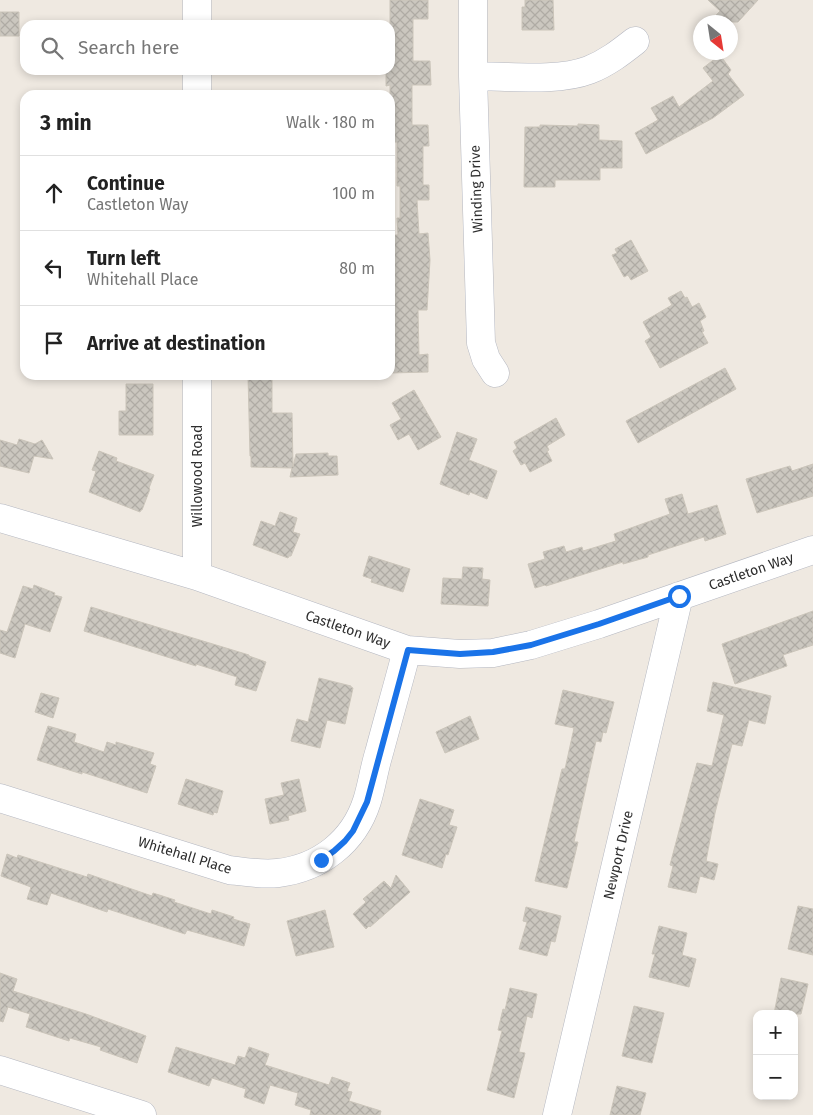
<!DOCTYPE html>
<html lang="en">
<head>
<meta charset="utf-8">
<style>
	body { margin:0; font-family:"Fira Sans",sans-serif; background:#f2f2f2; color:#222 }
	.controls { position:absolute; right:15px; bottom:15px; display:grid; overflow:hidden; border-radius:10px; box-shadow:0 2px 8px #0003 }
	.controls button { width:45px; height:45px; display:grid; place-items:center; padding:0; border:0; border-bottom:1px solid #e0e0e0; background:#fff; color:#222; font:25px sans-serif }
	.compass { position:absolute; left:693px; top:15px; width:45px; height:45px; border-radius:50%; background:#fff; box-shadow:0 2px 8px #0003; rotate:150deg }
	.stop { position:absolute; width:15px; height:15px; margin:-11px; border:4px solid #1a73e8; border-radius:50%; background:#fff }
	.stop.end { background:#1a73e8; border-color:#fff; box-shadow:0 1px 5px #0008 }
	.list { margin:0; padding:0; list-style:none }
	h2 { display:flex; justify-content:space-between; align-items:center; height:65px; margin:0; padding:0 20px; font-size:21px }
	h2 small { font-size:16px; font-weight:400; color:#767676 }
	.list li { display:grid; grid-template-columns:32px 1fr auto; gap:15px; align-items:center; box-sizing:border-box; height:75px; padding:0 20px; border-top:1px solid #e0e0e0 }
	.list b { display:block; font-size:19px; white-space:nowrap }
	.list p { margin:0; font-size:16px; white-space:nowrap; color:#767676 }
	.list em { font-size:16px; font-style:normal; color:#767676 }
	.icon { flex:none; width:28px; height:28px; fill:none; stroke:currentColor; stroke-width:2; stroke-linecap:round; stroke-linejoin:round }
	.map { position:relative; flex:none; width:813px; height:1115px; overflow:hidden }
	.search { position:absolute; background:#fff; box-shadow:0 2px 8px #0003; left:20px; top:20px; width:375px; height:55px; display:flex; align-items:center; gap:12px; box-sizing:border-box; padding:0 18px; border-radius:15px; color:#767676; font-size:19px }
	.panel { position:absolute; background:#fff; box-shadow:0 2px 8px #0003; left:20px; top:90px; width:375px; height:290px; border-radius:15px }
	.map>svg:first-child { display:block }
	.building { fill:url(#building-cross-hatch); stroke:#cbc5ba }
	.lines { fill:none; stroke-linecap:round; stroke-linejoin:round }
	.minor-casing { stroke:#b4b7c1; stroke-width:29 }
	.minor { stroke:#fff; stroke-width:28 }
	.route { stroke:#1a73e8; stroke-width:6 }
	.labels { text-anchor:middle; stroke-width:4; stroke-linejoin:round; paint-order:stroke }
	.street-label { font-size:14px; fill:#2e2e2e; stroke:#fff }
</style>
</head>
<body>
<div class="map">
<svg width="813" height="1115" viewBox="0 0 813 1115">
	<defs>
		<pattern id="building-cross-hatch" width="8" height="8" patternUnits="userSpaceOnUse" patternTransform="scale(1.25)"><rect width="8" height="8" fill="#cbc7bf"/><path d="M0 0l8 8M0 8l8-8" fill="none" stroke="#afaba4"/></pattern>
	</defs>
	<rect width="100%" height="100%" fill="#efe9e1"/>
	<path class="building" d="M 390,0 L 428,0 L 428,19 L 413,19 L 413,61 L 430,61 L 431,85 L 412,85 L 412,125 L 428,125 L 429,146 L 423,146 L 423,185 L 429,185 L 429,200 L 417,200 L 419,234 L 428,233 L 430,260 L 427,310 L 418,310 L 419,355 L 428,354 L 428,372 L 390,373 L 392,276 L 394,276 L 393,235 L 398,235 L 397,218 L 400,218 L 400,186 L 397,186 L 397,142 L 390,142 L 390,85 L 386,86 L 386,70 L 390,70 Z
		M 525,0 L 553,0 L 554,30 L 522,30 L 522,7 L 525,7 Z
		M 708,0 L 758,0 L 738,22 L 710,22 L 720,11 Z
		M 0,12 L 19,12 L 19,36 L 0,36 Z
		M 720,55 L 731,70 L 728,74 L 744,95 L 713,118 L 646,154 L 635,133 L 658,120 L 651,108 L 673,96 L 679,107 L 713,81 L 703,68 Z
		M 578,124 L 599,125 L 599,140 L 622,141 L 622,168 L 600,168 L 600,180 L 555,180 L 555,187 L 524,187 L 525,127 L 540,127 L 540,125 L 578,126 Z
		M 631,240 L 648,271 L 631,280 L 628,275 L 624,277 L 612,255 L 617,253 L 615,249 Z
		M 681,291 L 685,298 L 687,297 L 692,307 L 699,303 L 706,317 L 700,321 L 704,331 L 702,332 L 708,343 L 660,368 L 645,341 L 651,337 L 643,322 L 672,305 L 668,298 Z
		M 725,368 L 736,389 L 638,443 L 626,421 Z
		M 248,375 L 272,375 L 272,413 L 292,413 L 293,467 L 296,454 L 328,453 L 328,456 L 337,456 L 338,475 L 290,477 L 292,468 L 251,467 L 251,456 L 250,456 Z
		M 126,384 L 153,384 L 153,435 L 119,435 L 119,411 L 126,411 Z
		M 414,390 L 441,437 L 418,450 L 409,434 L 398,440 L 390,425 L 401,419 L 392,403 Z
		M 556,418 L 565,435 L 547,446 L 549,450 L 547,451 L 552,461 L 530,472 L 525,463 L 521,465 L 513,451 L 517,448 L 514,442 Z
		M 457,432 L 477,439 L 469,460 L 497,471 L 487,499 L 470,492 L 469,495 L 440,484 Z
		M 19,439 L 35,444 L 42,440 L 53,459 L 34,456 L 29,473 L 0,466 L 0,440 L 17,445 Z
		M 99,451 L 117,458 L 116,461 L 154,475 L 149,488 L 150,489 L 142,510 L 141,510 L 140,512 L 89,492 L 96,471 L 92,470 Z
		M 813,464 L 813,496 L 757,513 L 746,479 L 790,466 L 792,471 Z
		M 682,494 L 688,514 L 717,505 L 726,534 L 705,541 L 704,537 L 648,555 L 648,557 L 623,564 L 623,562 L 546,586 L 545,585 L 535,588 L 528,564 L 545,559 L 543,552 L 564,546 L 566,552 L 582,547 L 583,551 L 616,541 L 614,534 L 670,514 L 665,499 Z
		M 280,512 L 297,518 L 293,532 L 300,534 L 291,556 L 289,556 L 288,558 L 253,545 L 261,521 L 275,526 Z
		M 369,556 L 410,569 L 403,592 L 371,582 L 372,579 L 363,576 Z
		M 463,567 L 483,568 L 482,579 L 490,580 L 488,606 L 441,604 L 443,578 L 462,579 Z
		M 34,585 L 55,593 L 54,595 L 62,597 L 50,632 L 25,624 L 15,658 L 0,653 L 0,630 L 7,632 L 23,586 L 33,589 Z
		M 91,607 L 249,655 L 249,656 L 266,662 L 256,691 L 235,685 L 237,677 L 196,664 L 196,666 L 84,631 Z
		M 813,611 L 813,645 L 783,655 L 787,666 L 735,684 L 722,644 Z
		M 319,678 L 351,686 L 351,687 L 353,688 L 345,724 L 327,720 L 320,748 L 291,741 L 297,719 L 308,722 Z
		M 713,682 L 771,696 L 765,724 L 749,720 L 742,746 L 732,744 L 715,813 L 706,861 L 718,864 L 714,880 L 700,876 L 696,893 L 668,887 L 673,866 L 670,865 L 697,763 L 712,766 L 724,715 L 707,711 Z
		M 563,690 L 614,702 L 606,733 L 603,732 L 601,742 L 596,741 L 574,842 L 578,842 L 567,888 L 535,881 L 562,769 L 565,769 L 574,728 L 555,724 Z
		M 41,693 L 59,698 L 53,718 L 35,712 Z
		M 470,716 L 479,739 L 445,753 L 436,732 Z
		M 48,726 L 76,734 L 74,742 L 104,752 L 107,742 L 116,745 L 116,742 L 154,753 L 150,764 L 156,766 L 147,793 L 82,772 L 82,774 L 37,760 Z
		M 186,779 L 223,791 L 217,813 L 214,812 L 213,815 L 178,804 Z
		M 299,779 L 306,811 L 288,816 L 289,820 L 270,824 L 265,799 L 284,795 L 281,783 Z
		M 420,799 L 454,810 L 449,825 L 457,827 L 448,855 L 446,854 L 442,868 L 402,855 Z
		M 7,854 L 17,858 L 18,855 L 87,877 L 88,874 L 152,896 L 153,893 L 175,900 L 174,902 L 211,914 L 212,910 L 234,917 L 233,919 L 250,924 L 244,946 L 187,930 L 185,934 L 108,909 L 107,912 L 51,893 L 47,905 L 27,899 L 31,887 L 1,876 Z
		M 396,875 L 410,892 L 370,927 L 369,926 L 366,929 L 353,914 L 366,902 L 363,899 L 384,881 L 391,888 Z
		M 798,906 L 813,909 L 813,955 L 788,949 Z
		M 526,907 L 561,916 L 555,942 L 551,941 L 547,956 L 519,949 L 527,922 L 523,921 Z
		M 325,910 L 334,947 L 296,956 L 287,921 Z
		M 659,926 L 687,933 L 682,955 L 696,959 L 689,987 L 649,977 L 655,954 L 652,954 Z
		M 0,973 L 17,979 L 13,991 L 86,1014 L 146,1036 L 137,1063 L 100,1050 L 101,1047 L 70,1038 L 69,1041 L 26,1027 L 30,1014 L 8,1007 L 3,1022 L 0,1021 Z
		M 781,978 L 808,984 L 801,1014 L 774,1014 Z
		M 510,988 L 537,994 L 532,1018 L 527,1016 L 519,1052 L 525,1053 L 514,1098 L 487,1090 L 502,1031 L 498,1030 L 503,1009 L 505,1010 Z
		M 634,1006 L 664,1013 L 652,1063 L 622,1056 Z
		M 176,1047 L 235,1065 L 238,1056 L 245,1058 L 249,1047 L 269,1054 L 265,1065 L 329,1085 L 332,1077 L 350,1083 L 347,1091 L 352,1092 L 349,1101 L 381,1111 L 380,1115 L 310,1115 L 311,1110 L 295,1105 L 298,1093 L 270,1085 L 264,1104 L 244,1097 L 246,1089 L 212,1078 L 209,1086 L 168,1072 Z
		M 617,1086 L 646,1093 L 640,1115 L 610,1115 Z"/>
	<g class="lines">
		<g class="minor-casing">
			<path id="minor" d="M 197,0 L 197,25
				M 473,0 L 473,76 L 481,343 L 486,359 L 495,373
				M 197,70 L 197,95
				M 473,76 C 508,76 558,82 589,70 C 607,63 621,52 635,41
				M 197,375 L 197,576
				M 0,518 L 197,576 L 407,650 L 460,654 L 493,653 L 531,645 L 599,624 L 813,550
				M 0,798 L 229,870 C 245,872 262,875 278,873 C 320,868 354,842 367,801 C 372,785 374,769 379,753 C 388,719 398,685 407,650
				M 0,1070 L 142,1115
				M 557,1115 L 679,596"/>
		</g>
		<use href="#minor" class="minor"/>
	</g>
	<g class="lines">
		<path class="route" d="M 321,860 L 334,851 L 345,841 L 353,831 L 367,802 L 408,650 L 460,654 L 493,652 L 531,645 L 599,624 L 679,596"/>
	</g>
	<g class="labels">
		<g class="street-label">
			<text transform="translate(476 189) rotate(-92)" y="5">Winding Drive</text>
			<text transform="translate(197 476) rotate(-90)" y="5">Willowood Road</text>
			<text transform="translate(751 571) rotate(-19)" y="5">Castleton Way</text>
			<text transform="translate(348 629) rotate(19)" y="5">Castleton Way</text>
			<text transform="translate(185 855) rotate(17)" y="5">Whitehall Place</text>
			<text transform="translate(618 855) rotate(-77)" y="5">Newport Drive</text>
		</g>
	</g>
</svg>
<div class="controls">
<button>+</button>
<button>−</button>
</div>
<svg class="compass" viewBox="-18 -18 36 36"><path d="M0-13l5 13h-10z" fill="#e53935"/><path d="M0 13l5-13h-10z" fill="#767676"/></svg>
<div class="stop" style="left:679px;top:596px"></div>
<div class="stop end" style="left:321px;top:860px"></div>
<div class="search"><svg class="icon" aria-label="search" viewBox="0 0 24 24"><circle cx="10" cy="10" r="6"/><path d="M15 15l6 6"/></svg>Search here</div>
<section class="panel">
<h2>3 min<small>Walk · 180 m</small></h2>
<ul class="list">
<li><svg class="icon" aria-label="ahead" viewBox="0 0 24 24"><path d="M12 20V5M6 11l6-6 6 6"/></svg><div><b>Continue</b><p>Castleton Way</p></div><em>100 m</em></li>
<li><svg class="icon" aria-label="left" viewBox="0 0 24 24"><path d="M17 20v-9H6M10 6l-5 5 5 5"/></svg><div><b>Turn left</b><p>Whitehall Place</p></div><em>80 m</em></li>
<li><svg class="icon" aria-label="arrive" viewBox="0 0 24 24"><path d="M6 21V4h12l-3 4 3 4H6"/></svg><div><b>Arrive at destination</b></div></li>
</ul>
</section>
</div>
</body>
</html>
